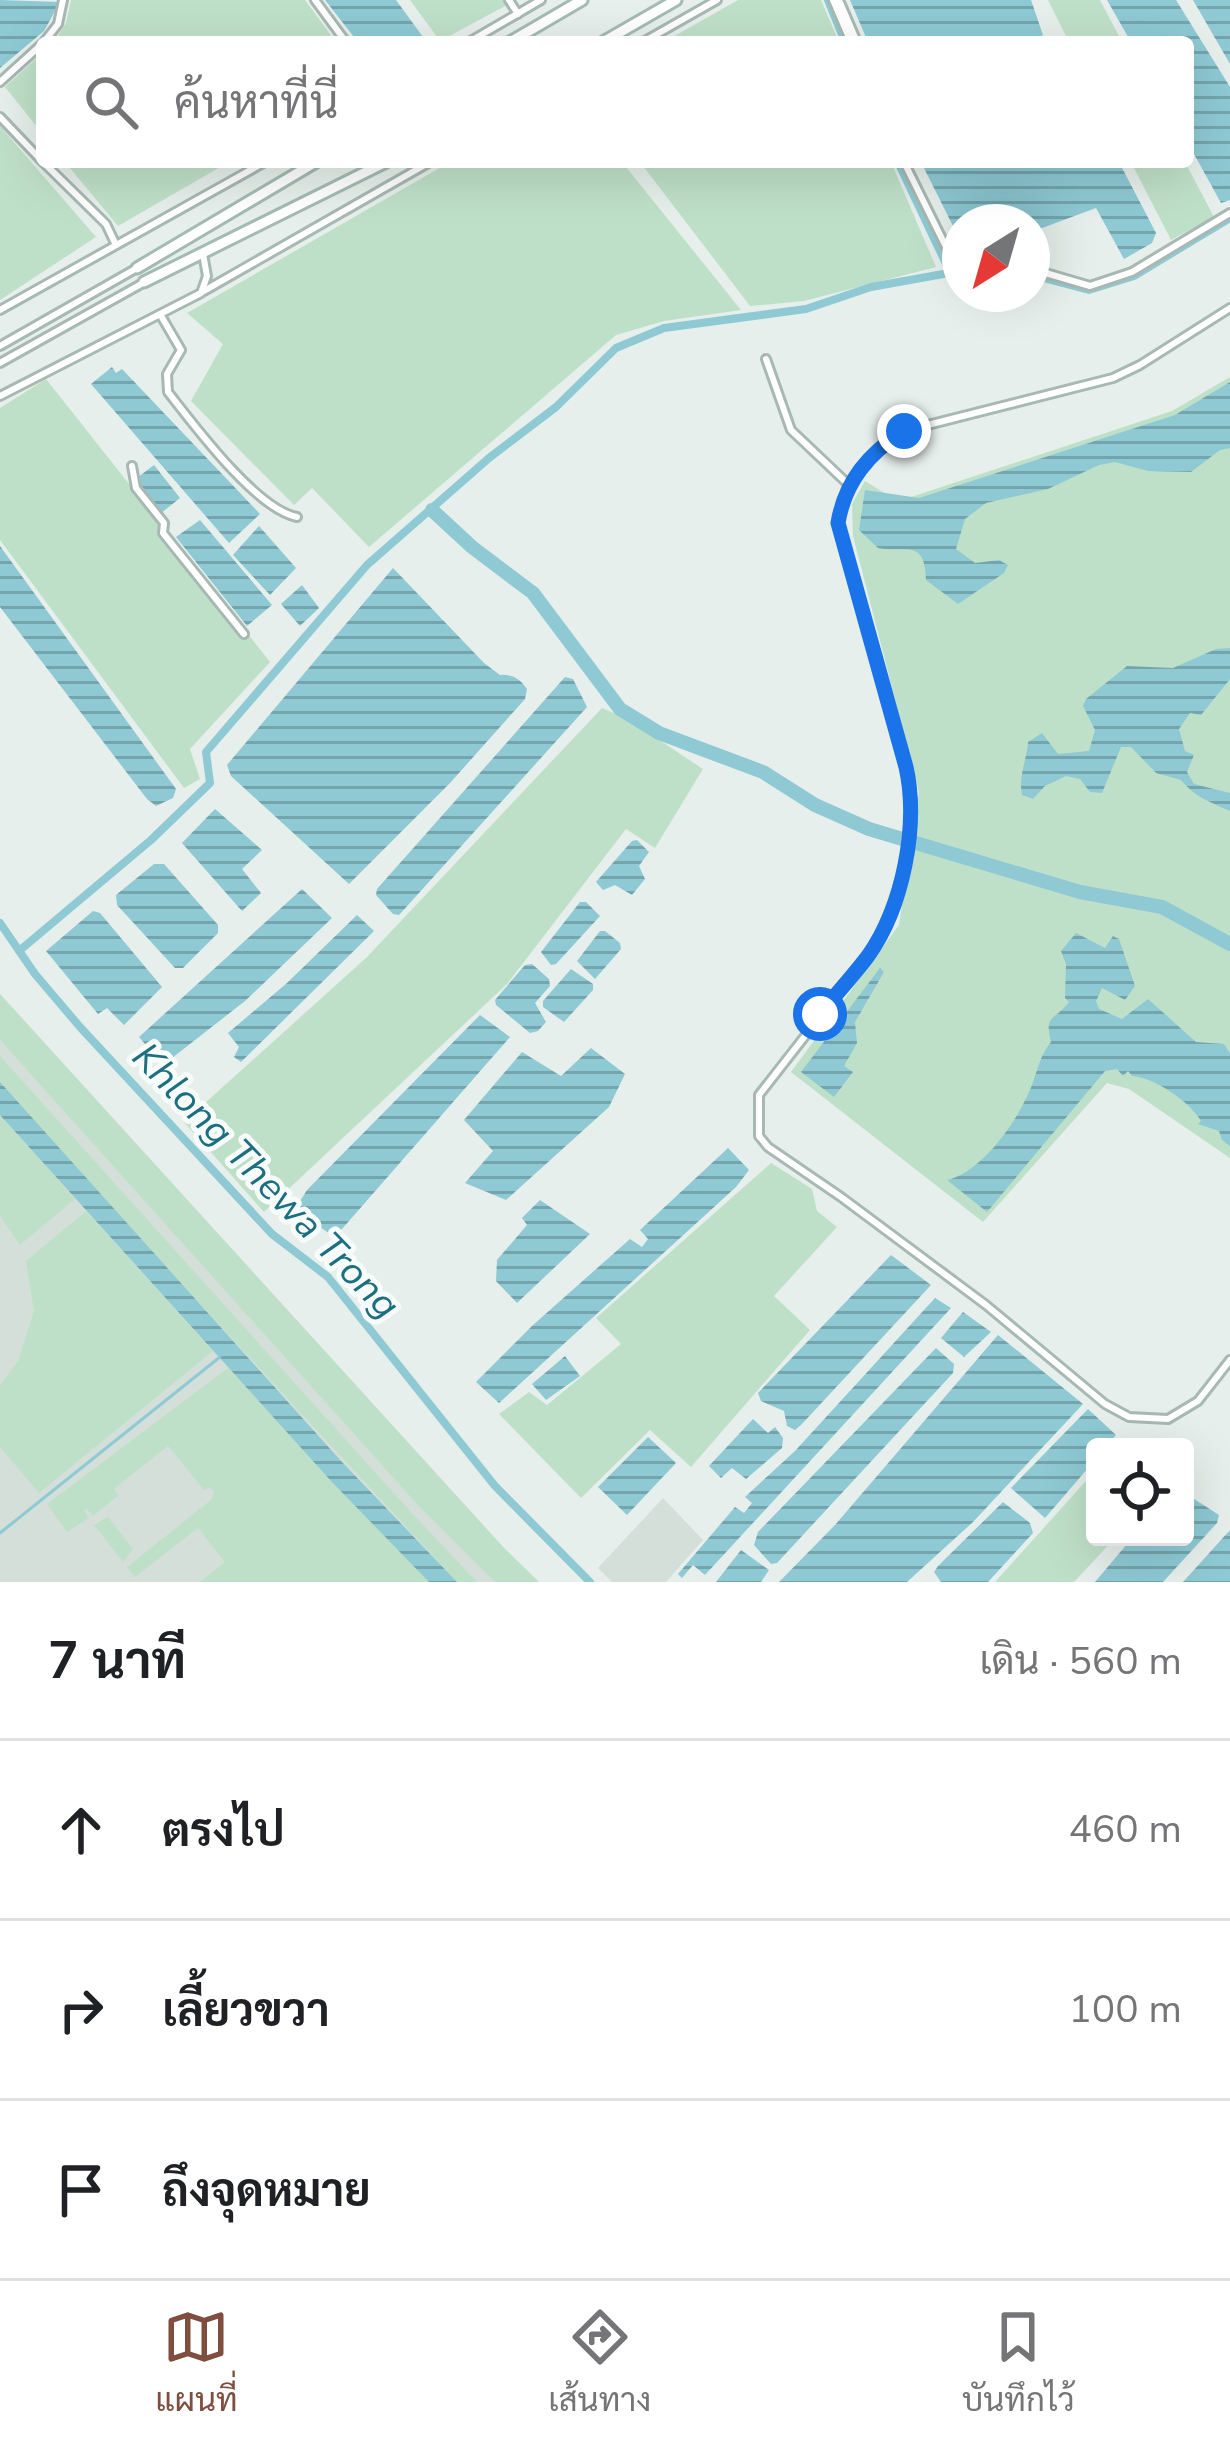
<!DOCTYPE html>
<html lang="th">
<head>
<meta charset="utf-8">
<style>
	body { margin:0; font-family:"Nunito Sans",Sarabun,sans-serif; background:#f6f6f6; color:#202124 }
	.controls { position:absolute; right:36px; bottom:36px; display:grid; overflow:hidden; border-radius:12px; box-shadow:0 12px 48px #0002 }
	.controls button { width:108px; height:108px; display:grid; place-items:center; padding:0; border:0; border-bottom:3px solid #e0e0e0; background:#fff; color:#202124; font:60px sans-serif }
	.compass { position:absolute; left:942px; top:204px; width:108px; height:108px; border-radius:50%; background:#fff; box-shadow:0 12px 48px #0002; rotate:217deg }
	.stop { position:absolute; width:36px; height:36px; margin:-27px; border:9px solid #1a73e8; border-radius:50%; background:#fff }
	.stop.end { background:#1a73e8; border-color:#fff; box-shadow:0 3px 12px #0008 }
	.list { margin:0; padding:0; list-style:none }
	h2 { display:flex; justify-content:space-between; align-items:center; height:156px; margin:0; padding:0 48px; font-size:51px }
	h2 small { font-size:39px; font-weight:400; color:#757577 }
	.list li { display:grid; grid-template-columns:78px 1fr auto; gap:36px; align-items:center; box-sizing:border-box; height:180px; padding:0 48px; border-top:3px solid #e0e0e0 }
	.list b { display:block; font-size:45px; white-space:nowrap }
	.list em { font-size:39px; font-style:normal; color:#757577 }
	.icon { flex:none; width:66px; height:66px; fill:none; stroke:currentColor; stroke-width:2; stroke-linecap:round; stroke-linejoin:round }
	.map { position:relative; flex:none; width:1230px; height:1582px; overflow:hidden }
	.search { position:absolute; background:#fff; box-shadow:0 12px 48px #0002; left:36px; right:36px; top:36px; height:132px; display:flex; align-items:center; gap:30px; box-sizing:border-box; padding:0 42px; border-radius:12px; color:#757577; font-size:45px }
	.sheet { height:696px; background:#fff }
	nav { display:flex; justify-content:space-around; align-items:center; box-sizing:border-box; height:168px; border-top:3px solid #e0e0e0; background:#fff; font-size:33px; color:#757577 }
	nav a { display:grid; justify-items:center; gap:6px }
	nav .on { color:#7f4e3f }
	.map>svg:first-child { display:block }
	.built { fill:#d4dfda }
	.green { fill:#bfe0c8 }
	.water { fill:url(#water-rules) }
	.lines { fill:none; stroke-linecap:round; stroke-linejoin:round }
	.stream { stroke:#8ec9d4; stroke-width:3 }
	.canal { stroke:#8ec9d4; stroke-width:8 }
	.river { stroke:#8ec9d4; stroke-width:14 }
	.minor-casing { stroke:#a8b8b2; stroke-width:12 }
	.secondary-casing { stroke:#a4bbb3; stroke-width:15 }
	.minor { stroke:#fff; stroke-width:6 }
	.secondary { stroke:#fff; stroke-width:9 }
	.route { stroke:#1a73e8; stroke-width:15 }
	.labels { text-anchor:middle; stroke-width:10; stroke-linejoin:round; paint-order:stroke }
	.water-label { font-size:39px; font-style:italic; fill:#1c6f80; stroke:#f7fbf9 }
</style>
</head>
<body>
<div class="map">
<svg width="1230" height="1582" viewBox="0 0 1230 1582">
	<defs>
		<pattern id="water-rules" width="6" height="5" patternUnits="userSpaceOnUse" patternTransform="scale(3)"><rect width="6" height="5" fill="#8ec9d4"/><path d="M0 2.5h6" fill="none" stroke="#74a5ad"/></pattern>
	</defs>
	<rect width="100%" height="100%" fill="#e6efeb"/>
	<path class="built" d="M 0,994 L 504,1548 L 539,1582 L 0,1582 Z
		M 663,1498 L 703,1540 L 666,1582 L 612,1582 L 598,1568 Z"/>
	<path class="green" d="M 71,0 L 305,0 L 336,42 L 54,42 L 66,23 Z
		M 410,0 L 504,0 L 507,5 L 440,41 Z
		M 738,0 L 821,0 L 839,42 L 664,42 Z
		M 1048,0 L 1100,0 L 1122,42 L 1069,42 Z
		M 42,53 L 42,133 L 5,87 Z
		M 0,126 L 96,237 L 0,300 Z
		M 65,162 L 229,162 L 118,226 Z
		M 450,162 L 622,162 L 741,310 L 664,321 L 616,335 L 369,547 L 312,488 L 294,505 L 191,401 L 223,344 L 187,313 Z
		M 640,162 L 891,162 L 936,267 L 804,301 L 750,306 Z
		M 1131,162 L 1185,162 L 1214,217 L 1171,240 Z
		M 1230,377 L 1230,1158 L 1129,1089 L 1107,1083 L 983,1222 L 791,1072 L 899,925 L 919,792 L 853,536 L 852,504 L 865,481 L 891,497 L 908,498 L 1172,411 Z
		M 46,379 L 270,662 L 190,749 L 200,779 L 184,788 L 0,540 L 0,408 Z
		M 602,708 L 626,718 L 703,769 L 655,848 L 626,829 L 507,984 L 264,1212 L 184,1122 L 367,957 Z
		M 0,994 L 504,1548 L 539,1582 L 495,1582 L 417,1504 L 0,1040 Z
		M 0,1056 L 410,1511 L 477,1582 L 457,1582 L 53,1145 L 0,1082 Z
		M 0,1115 L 75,1199 L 20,1245 L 0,1216 Z
		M 771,1163 L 812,1189 L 817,1211 L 837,1227 L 774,1296 L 810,1330 L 691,1467 L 650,1430 L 581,1498 L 499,1414 L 529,1392 L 547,1405 L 621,1344 L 596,1318 Z
		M 86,1211 L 213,1351 L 39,1493 L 0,1447 L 0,1385 L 18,1361 L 34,1311 L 26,1261 Z
		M 228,1368 L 429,1582 L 200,1582 L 225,1562 L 198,1528 L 135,1577 L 127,1567 L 211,1500 L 214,1493 L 210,1487 L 204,1490 L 168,1446 L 114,1489 L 119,1495 L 93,1516 L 87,1509 L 84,1510 L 89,1518 L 67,1532 L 47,1504 Z
		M 1095,1471 L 1095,1537 L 1116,1537 L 1074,1582 L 995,1582 Z
		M 108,1517 L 133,1549 L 123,1562 L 94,1525 Z"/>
	<path class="water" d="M 0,0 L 60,2 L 44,31 L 0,68 Z
		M 325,0 L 396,0 L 423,37 L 415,42 L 358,42 Z
		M 850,0 L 1031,0 L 1043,35 L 1030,42 L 868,42 Z
		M 1107,0 L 1176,0 L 1230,87 L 1230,200 L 1221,203 L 1188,143 L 1188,42 L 1131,42 Z
		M 1193,0 L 1230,0 L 1230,64 Z
		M 921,162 L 1119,162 L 1156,233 L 1152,243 L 1124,259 L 1096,208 L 1034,231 L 1032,240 L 1032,222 L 960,222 L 960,240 Z
		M 112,367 L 116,373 L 122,369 L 260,514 L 229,543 L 91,384 Z
		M 1230,382 L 1230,448 L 1220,450 L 1191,472 L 1148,471 L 1115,462 L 1099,465 L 1048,489 L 986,503 L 965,519 L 956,549 L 975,563 L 999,560 L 1008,565 L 1004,573 L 958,604 L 926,580 C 925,538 906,553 878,548 L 859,530 L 865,490 L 919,498 L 1175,415 Z
		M 154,465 L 180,498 L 160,514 L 133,481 Z
		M 200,520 L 272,605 L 247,626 L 176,537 Z
		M 259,526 L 296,568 L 270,595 L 233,555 Z
		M 0,546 L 176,789 L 173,798 L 156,806 L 147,799 L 0,607 Z
		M 393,568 L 484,663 L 500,675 C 513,674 520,679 527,689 L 525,699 L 450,783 L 349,884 L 231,776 L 227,765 Z
		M 302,585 L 319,608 L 300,626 L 281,604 Z
		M 1230,648 L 1230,679 L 1201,715 L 1190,713 L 1179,729 L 1185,751 L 1194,755 L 1187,772 L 1194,784 L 1230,793 L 1230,811 C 1208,801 1195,797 1181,780 L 1156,773 L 1131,747 L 1121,747 L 1102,793 L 1090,792 L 1080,779 L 1066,776 L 1045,786 L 1033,799 L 1022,795 C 1018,776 1027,760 1028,742 L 1042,733 L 1058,754 L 1089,751 L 1095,730 L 1083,706 L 1086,699 L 1127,666 L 1173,668 L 1216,649 Z
		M 565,677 L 573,679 L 587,707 L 399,915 L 393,914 L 376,895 L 377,889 Z
		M 215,809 L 262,850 L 242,869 L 261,893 L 242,911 L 182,843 Z
		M 637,840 L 649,852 L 639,866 L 645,879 L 632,895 L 615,885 L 603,890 L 596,882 L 632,841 Z
		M 154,864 L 164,864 L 218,925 L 218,933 L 183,968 L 175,968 L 117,905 L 116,895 Z
		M 302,889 L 332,918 L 245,1001 L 163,1065 L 139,1037 Z
		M 580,902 L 586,902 L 600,916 L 556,964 L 551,965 L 541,952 Z
		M 93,911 L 100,913 L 162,987 L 124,1025 L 107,1008 L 98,1014 L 46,951 Z
		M 357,915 L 374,931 L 241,1062 L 234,1057 L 239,1047 L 228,1033 L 287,983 Z
		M 600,931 L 605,931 L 620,943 L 621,949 L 595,979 L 577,961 Z
		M 1076,933 L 1105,948 L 1113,936 L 1119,939 L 1135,986 L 1125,1000 L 1102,988 L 1096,1001 L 1099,1009 L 1122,1019 L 1148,999 L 1196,1042 L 1224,1044 L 1230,1053 L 1230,1146 L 1222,1140 L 1219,1131 L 1198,1124 L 1201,1121 C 1190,1102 1154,1077 1132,1076 L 1128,1071 L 1123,1076 L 1117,1069 L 1105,1071 L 987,1212 L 947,1180 C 984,1172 1024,1113 1035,1076 C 1040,1062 1041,1055 1051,1042 C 1044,1013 1054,1022 1069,1002 L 1065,998 L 1066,964 L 1061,951 Z
		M 532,964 L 549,979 L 550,986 L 535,1003 L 546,1022 L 538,1031 L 530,1033 L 496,1005 L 495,1000 L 525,965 Z
		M 880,968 L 884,972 L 855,1022 L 857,1043 L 844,1066 L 853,1072 L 834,1097 L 801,1072 Z
		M 571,969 L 593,984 L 593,990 L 564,1022 L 543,1007 L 543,1001 Z
		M 480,1015 L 510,1037 L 342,1229 L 333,1236 L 304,1216 L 297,1206 L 307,1190 Z
		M 591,1048 L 625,1074 L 609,1107 L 506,1200 L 465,1183 L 493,1151 L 464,1120 L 522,1052 L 561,1076 Z
		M 0,1082 L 342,1462 L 457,1582 L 429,1582 L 331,1481 L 0,1115 Z
		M 728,1148 L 749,1170 L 736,1187 L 499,1403 L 476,1382 L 533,1325 L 630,1239 L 642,1247 L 648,1239 L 640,1230 Z
		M 540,1200 L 590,1234 L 517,1303 L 496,1281 L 497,1260 L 527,1225 L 522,1218 Z
		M 891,1255 L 931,1285 L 801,1425 L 795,1430 L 787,1426 L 784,1411 L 761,1401 L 758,1393 Z
		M 935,1298 L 951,1308 L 705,1575 L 693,1565 L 682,1578 L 678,1574 L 735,1507 L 744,1513 L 752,1503 L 745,1497 L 795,1451 Z
		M 963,1312 L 991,1332 L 964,1357 L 941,1338 Z
		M 998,1335 L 1083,1404 L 973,1522 L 907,1582 L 779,1582 L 835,1525 Z
		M 936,1348 L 954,1364 L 953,1373 L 777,1563 L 771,1564 L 754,1545 L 758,1532 Z
		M 565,1356 L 580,1376 L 546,1400 L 532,1384 Z
		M 1088,1409 L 1116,1435 L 1106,1447 L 1095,1447 L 1095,1460 L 1045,1518 L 1011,1488 Z
		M 753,1419 L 768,1433 L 775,1427 L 783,1438 L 782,1448 L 746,1479 L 732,1468 L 721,1478 L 709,1466 Z
		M 648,1437 L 676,1463 L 627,1515 L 598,1487 Z
		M 1185,1493 L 1219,1515 L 1217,1523 L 1163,1582 L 1095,1582 L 1133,1537 L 1185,1537 Z
		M 1003,1502 L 1030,1523 L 1033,1533 L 988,1582 L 941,1582 L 934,1572 L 938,1566 Z
		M 1230,1530 L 1230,1582 L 1183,1582 Z
		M 741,1550 L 769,1570 L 761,1582 L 716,1582 Z"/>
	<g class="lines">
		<path class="stream" d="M 0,1533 L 220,1357"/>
		<path class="canal" d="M 828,0 L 845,42
			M 898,162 L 949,270
			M 1032,275 L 1089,290 L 1134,276 L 1230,218
			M 0,923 L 35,974 L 80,1027 L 272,1234 L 328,1277 L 495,1486 L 590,1582
			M 19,951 L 151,840 L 210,783 L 206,752 L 367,565 L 489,458 L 556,407 L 616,348 L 664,328 L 806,309 L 871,287 L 960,271"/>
		<path class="river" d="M 432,510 L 472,547 L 533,593 L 620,709 L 659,733 L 763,772 L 815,805 L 869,829 L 1080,892 L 1162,907 L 1230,944"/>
		<g class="minor-casing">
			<path id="minor" d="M 315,0 L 346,42
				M 509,0 L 518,14
				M 833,0 L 851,42
				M 839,0 L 857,42
				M 44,42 L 58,24 L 63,0
				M 469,42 L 541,0
				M 643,42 L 717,0
				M 0,82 L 42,44
				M 0,117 L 42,161
				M 43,162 L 106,224 L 116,245
				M 904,162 L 954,263 L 960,263
				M 1032,269 L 1090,286 L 1132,272 L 1230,213
				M 204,291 L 430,162
				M 1230,308 L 1140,365 L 1113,378 L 904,431 C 869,453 845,481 838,523 L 906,767 C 920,829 900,901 869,954 L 759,1095 L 759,1136 L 768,1147 L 841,1197 L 986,1305 L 1105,1404 L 1129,1417 L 1168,1419 L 1198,1401 L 1230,1360
				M 0,310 L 265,162
				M 160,314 L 181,350 L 167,374 L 168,392 C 194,425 256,509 297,517
				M 0,346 L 137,268
				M 766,359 L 791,430 L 849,485
				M 0,363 L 143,283
				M 0,396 L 201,293 L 207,276 L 203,254
				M 132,466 L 136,488 L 164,523 L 163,533 L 244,634"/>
		</g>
		<g class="secondary-casing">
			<path id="secondary" d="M 510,42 L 582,0
				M 603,42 L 676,0
				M 137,268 L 316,162
				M 144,282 L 386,162"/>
		</g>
		<use href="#minor" class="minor"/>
		<use href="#secondary" class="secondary"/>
	</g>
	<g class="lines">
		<path class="route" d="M 820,1014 C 836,994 853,976 868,956 C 903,907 919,825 906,767 L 838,523 C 845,481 869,453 904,431"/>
	</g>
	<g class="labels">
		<g class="water-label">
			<text transform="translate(267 1180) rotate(46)" y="14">Khlong Thewa Trong</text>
		</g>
	</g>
</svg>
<div class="controls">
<button><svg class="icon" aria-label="locate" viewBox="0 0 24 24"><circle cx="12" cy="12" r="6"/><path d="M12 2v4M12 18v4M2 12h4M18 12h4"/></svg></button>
</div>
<svg class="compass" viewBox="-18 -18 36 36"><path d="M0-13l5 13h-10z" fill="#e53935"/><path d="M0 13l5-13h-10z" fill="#757577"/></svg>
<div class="stop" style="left:820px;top:1014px"></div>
<div class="stop end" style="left:904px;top:431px"></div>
<div class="search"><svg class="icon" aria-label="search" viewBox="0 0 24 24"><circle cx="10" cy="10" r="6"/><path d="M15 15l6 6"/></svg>ค้นหาที่นี่</div>
</div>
<section class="sheet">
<h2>7 นาที<small>เดิน · 560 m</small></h2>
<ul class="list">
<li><svg class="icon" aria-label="ahead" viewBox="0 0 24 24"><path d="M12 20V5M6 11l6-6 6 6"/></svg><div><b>ตรงไป</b></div><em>460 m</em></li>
<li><svg class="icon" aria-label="right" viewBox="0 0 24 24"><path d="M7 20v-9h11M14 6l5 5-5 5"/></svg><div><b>เลี้ยวขวา</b></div><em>100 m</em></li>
<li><svg class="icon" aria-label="arrive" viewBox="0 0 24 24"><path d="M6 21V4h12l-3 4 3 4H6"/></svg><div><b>ถึงจุดหมาย</b></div></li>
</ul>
</section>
<nav>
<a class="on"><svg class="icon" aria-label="map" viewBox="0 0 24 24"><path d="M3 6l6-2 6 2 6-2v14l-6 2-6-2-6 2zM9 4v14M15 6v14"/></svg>แผนที่</a>
<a><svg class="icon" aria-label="directions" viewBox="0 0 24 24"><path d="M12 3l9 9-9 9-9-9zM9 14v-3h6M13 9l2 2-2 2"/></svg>เส้นทาง</a>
<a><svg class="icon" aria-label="saved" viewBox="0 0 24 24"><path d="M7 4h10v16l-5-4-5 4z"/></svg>บันทึกไว้</a>
</nav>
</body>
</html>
